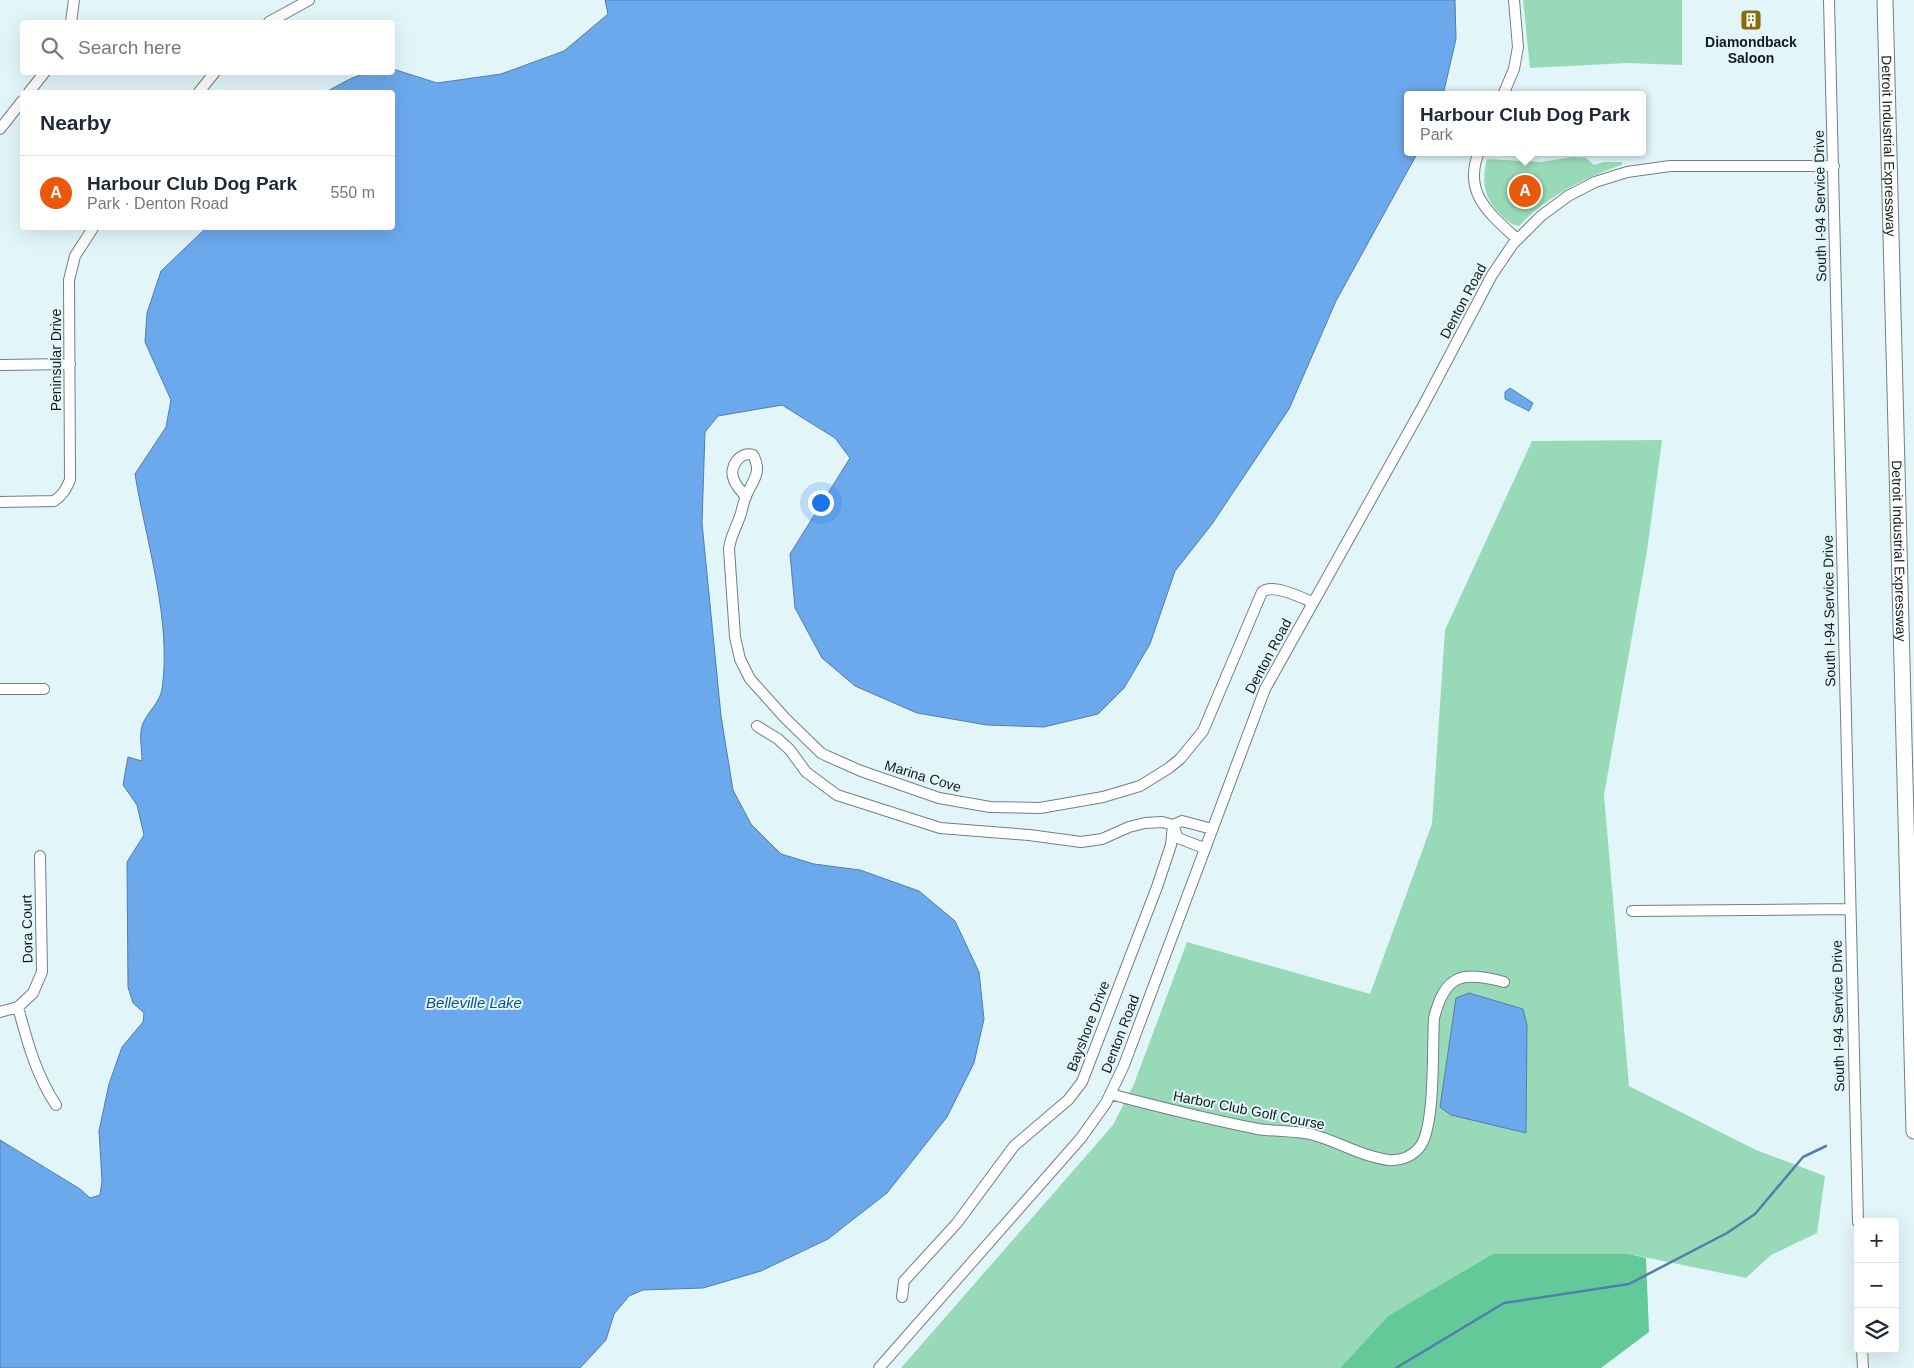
<!DOCTYPE html>
<html lang="en">
<head>
<meta charset="utf-8">
<style>
	body { margin:0; font-family:Helvetica,sans-serif; background:#f6f6f7; color:#1f2937 }
	.controls { position:absolute; right:15px; bottom:15px; display:grid; overflow:hidden; border-radius:5px; box-shadow:0 5px 20px #0002 }
	.controls button { width:45px; height:45px; display:grid; place-items:center; padding:0; border:0; border-bottom:1px solid #e0e1e3; background:#fff; color:#1f2937; font:25px sans-serif }
	.you { position:absolute; left:820px; top:502px; width:18px; height:18px; margin:-12px; border:4px solid #fff; border-radius:50%; background:#1a73e8; box-shadow:0 0 0 8px #1a73e833 }
	.badge { display:grid; place-items:center; width:32px; height:32px; border-radius:50%; background:#ea580c; color:#fff; font-size:16px; font-weight:700 }
	.pin { position:absolute; translate:-50% -50%; border:2px solid #fff; box-shadow:0 1px 5px #0006 }
	.popup { position:absolute; left:1404px; top:91px; width:242px; height:65px; box-sizing:border-box; display:grid; place-content:center; border-radius:5px; background:#fff; filter:drop-shadow(0 1px 4px #0005); font-size:16px; white-space:nowrap; color:#747a83 }
	.popup b { font-size:19px; color:#1f2937 }
	.popup::after { content:''; position:absolute; left:50%; top:100%; margin-left:-10px; border:10px solid transparent; border-top-color:#fff }
	.list { margin:0; padding:0; list-style:none }
	h2 { display:flex; justify-content:space-between; align-items:center; height:65px; margin:0; padding:0 20px; font-size:21px }
	h2 small { font-size:16px; font-weight:400; color:#747a83 }
	.list li { display:grid; grid-template-columns:32px 1fr auto; gap:15px; align-items:center; box-sizing:border-box; height:75px; padding:0 20px; border-top:1px solid #e0e1e3 }
	.list b { display:block; font-size:19px; white-space:nowrap }
	.list p { margin:0; font-size:16px; white-space:nowrap; color:#747a83 }
	.list em { font-size:16px; font-style:normal; color:#747a83 }
	.icon { flex:none; width:28px; height:28px; fill:none; stroke:currentColor; stroke-width:2; stroke-linecap:round; stroke-linejoin:round }
	.map { position:relative; flex:none; width:1914px; height:1368px; overflow:hidden }
	.search { position:absolute; background:#fff; box-shadow:0 5px 20px #0002; left:20px; top:20px; width:375px; height:55px; display:flex; align-items:center; gap:12px; box-sizing:border-box; padding:0 18px; border-radius:5px; color:#747a83; font-size:19px }
	.panel { position:absolute; background:#fff; box-shadow:0 5px 20px #0002; left:20px; top:90px; width:375px; height:140px; border-radius:5px }
	.map>svg:first-child { display:block }
	.green { fill:#98d9b7 }
	.forest { fill:#64c999 }
	.water { fill:#6ca9ec; stroke:#527eae }
	.lines { fill:none; stroke-linecap:round; stroke-linejoin:round }
	.stream { stroke:#527eae; stroke-width:2.5 }
	.minor-casing { stroke:#708184; stroke-width:12 }
	.highway-casing { stroke:#708184; stroke-width:17 }
	.minor { stroke:#fff; stroke-width:10 }
	.highway { stroke:#fff; stroke-width:15 }
	.labels { text-anchor:middle; stroke-width:4; stroke-linejoin:round; paint-order:stroke }
	.poi-label { font-size:14px; font-weight:bold; fill:#141b1c; stroke:#e2f6f9 }
	.street-label { font-size:14px; fill:#141b1c; stroke:#e2f6f9 }
	.water-label { font-size:15px; font-style:italic; fill:#0f508d; stroke:#e2f6f9 }
</style>
</head>
<body>
<div class="map">
<svg width="1914" height="1368" viewBox="0 0 1914 1368">
	<rect width="100%" height="100%" fill="#e2f6f9"/>
	<path class="green" d="M 1523,0 L 1682,0 L 1682,65 L 1628,63 L 1530,68 Z
		M 1573,157 L 1586,158 L 1594,165 L 1603,162 L 1622,162 L 1622,165 C 1585,177 1546,197 1519,226 C 1512,225 1507,221 1502,216 C 1484,199 1481,183 1487,159 L 1541,162 Z
		M 1662,440 L 1647,551 L 1604,795 L 1629,1086 L 1756,1150 L 1825,1176 L 1817,1233 L 1771,1255 L 1746,1278 L 1629,1254 L 1388,1316 L 1340,1368 L 901,1368 L 1113,1125 L 1134,1084 L 1187,942 L 1370,994 L 1432,824 L 1445,630 L 1532,441 Z"/>
	<path class="forest" d="M 1493,1254 L 1629,1254 L 1646,1258 L 1649,1332 L 1601,1368 L 1340,1368 L 1388,1316 Z"/>
	<path class="water" d="M 605,0 L 1455,0 L 1456,39 L 1443,95 L 1408,95 L 1408,152 L 1418,152 L 1336,301 L 1289,409 L 1212,524 L 1175,571 L 1150,644 L 1124,688 L 1098,714 L 1044,727 L 987,725 L 917,713 L 855,686 L 822,658 L 795,608 L 790,554 L 850,458 L 835,438 L 782,405 L 718,416 L 705,432 L 702,523 L 721,716 L 733,790 L 751,824 L 781,854 L 814,864 L 860,870 L 919,891 L 955,921 L 979,972 L 984,1019 L 974,1063 L 947,1117 L 887,1193 L 828,1239 L 761,1271 L 703,1288 L 643,1290 L 629,1296 L 614,1314 L 606,1340 L 580,1368 L 0,1368 L 0,1140 L 80,1189 L 90,1198 L 100,1195 L 102,1181 L 99,1131 L 109,1084 L 122,1047 L 143,1022 L 144,1013 L 133,1003 L 128,987 L 127,862 L 144,835 L 137,805 L 123,785 L 128,757 L 142,761 C 142,750 139,736 142,726 C 146,713 160,703 162,689 C 172,620 146,542 135,474 L 166,427 L 171,400 L 145,342 L 147,313 L 161,271 L 206,228 L 392,228 L 392,92 L 326,92 C 355,76 359,72 392,72 L 393,69 L 437,83 L 501,74 L 564,51 L 608,14 Z
		M 1510,388 L 1533,403 L 1529,411 L 1505,399 L 1505,392 Z
		M 1469,993 L 1523,1009 L 1527,1025 L 1526,1133 L 1451,1115 L 1440,1107 L 1456,998 Z"/>
	<g class="lines">
		<path class="stream" d="M 1396,1368 L 1504,1303 L 1629,1284 L 1727,1233 L 1755,1214 L 1803,1157 L 1826,1146"/>
		<g class="minor-casing">
			<path id="minor" d="M 1829,0 L 1858,1222
				M 71,22 L 74,0
				M 269,22 L 309,0
				M 29,92 L 45,72
				M 199,92 L 215,72
				M 1503,95 L 1514,69 L 1518,47 L 1514,0
				M 0,129 L 22,101
				M 1479,152 C 1462,193 1490,214 1517,239
				M 0,365 L 70,364
				M 746,497 C 742,492 736,486 734,480 C 728,467 740,451 753,455 C 763,473 752,481 746,496 C 743,503 742,512 739,519 C 735,530 730,538 729,549 L 735,637 L 740,659 L 750,679 L 785,718 L 821,753 L 827,756 L 861,771 L 939,798 L 990,807 L 1040,808 L 1103,797 L 1140,786 L 1169,768 L 1180,759 L 1203,731 L 1262,592 C 1273,583 1300,597 1312,602
				M 0,502 L 54,501 C 63,495 66,489 70,480 L 69,280 L 75,256 L 93,228
				M 0,689 L 44,689
				M 757,726 L 778,739 L 790,750 L 806,772 L 837,795 L 940,828 L 1029,835 L 1081,842 L 1102,839 L 1129,827 L 1145,823 L 1162,822 L 1173,825 L 1182,821 L 1212,829
				M 1173,826 L 1178,838 L 1204,848
				M 40,856 L 42,972 L 33,993 L 18,1007 C 27,1041 36,1075 56,1105
				M 1632,911 L 1850,909
				M 0,1012 L 18,1007
				M 1110,1094 C 1159,1107 1208,1119 1258,1129 C 1276,1132 1297,1130 1314,1135 C 1339,1142 1363,1157 1389,1160 C 1401,1161 1412,1156 1419,1148 C 1436,1129 1432,1046 1434,1018 C 1445,974 1462,971 1504,982
				M 902,1297 L 904,1281 L 957,1223 L 1014,1146 L 1068,1100 L 1082,1082 L 1157,887 L 1171,845 L 1173,825
				M 1862,1349 L 1863,1368
				M 879,1368 L 1081,1138 L 1106,1103 L 1124,1065 L 1265,689 L 1423,406 L 1492,275 L 1513,244 L 1541,216 L 1568,196 L 1595,182 L 1627,172 L 1670,166 L 1834,166"/>
		</g>
		<g class="highway-casing">
			<g id="highway">
				<path id="s1" d="M 1885,0 L 1914,1131"/>
			</g>
		</g>
		<use href="#minor" class="minor"/>
		<use href="#highway" class="highway"/>
	</g>
	<defs>
		<g id="building-square" transform="scale(1.125)"><rect x="-9" y="-9" width="18" height="18" rx="4" fill="#866d0b" stroke="#e2f6f9"/><path d="M-4-6H4V6H1V3H-1V6H-4ZM-2.5-4.3h1.7v1.8h-1.7ZM.8-4.3h1.7v1.8H.8ZM-2.5-1h1.7V.8h-1.7ZM.8-1h1.7V.8H.8Z" fill="#fff"/></g>
	</defs>
	<g fill-rule="evenodd">
		<use href="#building-square" x="1751" y="20"/>
	</g>
	<g class="labels">
		<g class="poi-label">
			<text x="1751" y="47">Diamondback<tspan x="1751" dy="16">Saloon</tspan></text>
		</g>
		<g class="street-label">
			<text dy="5" stroke="none"><textPath href="#s1" startOffset="146">Detroit Industrial Expressway</textPath></text>
			<text transform="translate(1820 206) rotate(-91)" y="5">South I-94 Service Drive</text>
			<text transform="translate(1463 301) rotate(-62)" y="5">Denton Road</text>
			<text transform="translate(56 360) rotate(-90)" y="5">Peninsular Drive</text>
			<text dy="5" stroke="none"><textPath href="#s1" startOffset="551">Detroit Industrial Expressway</textPath></text>
			<text transform="translate(1829 611) rotate(-91)" y="5">South I-94 Service Drive</text>
			<text transform="translate(1268 656) rotate(-62)" y="5">Denton Road</text>
			<text transform="translate(923 776) rotate(17)" y="5">Marina Cove</text>
			<text transform="translate(27 929) rotate(-91)" y="5">Dora Court</text>
			<text transform="translate(1838 1016) rotate(-91)" y="5">South I-94 Service Drive</text>
			<text transform="translate(1088 1026) rotate(-69)" y="5">Bayshore Drive</text>
			<text transform="translate(1120 1034) rotate(-69)" y="5">Denton Road</text>
			<text transform="translate(1249 1110) rotate(11)" y="5">Harbor Club Golf Course</text>
		</g>
		<g class="water-label">
			<text x="474" y="1008">Belleville Lake</text>
		</g>
	</g>
</svg>
<div class="controls">
<button>+</button>
<button>−</button>
<button><svg class="icon" aria-label="layers" viewBox="0 0 24 24"><path d="M12 4l9 5-9 5-9-5zM3 14l9 5 9-5"/></svg></button>
</div>
<div class="you"></div>
<div class="pin badge" style="left:1525px;top:191px">A</div>
<div class="popup"><b>Harbour Club Dog Park</b>Park</div>
<div class="search"><svg class="icon" aria-label="search" viewBox="0 0 24 24"><circle cx="10" cy="10" r="6"/><path d="M15 15l6 6"/></svg>Search here</div>
<section class="panel">
<h2>Nearby<small></small></h2>
<ul class="list">
<li><span class="badge">A</span><div><b>Harbour Club Dog Park</b><p>Park · Denton Road</p></div><em>550 m</em></li>
</ul>
</section>
</div>
</body>
</html>
